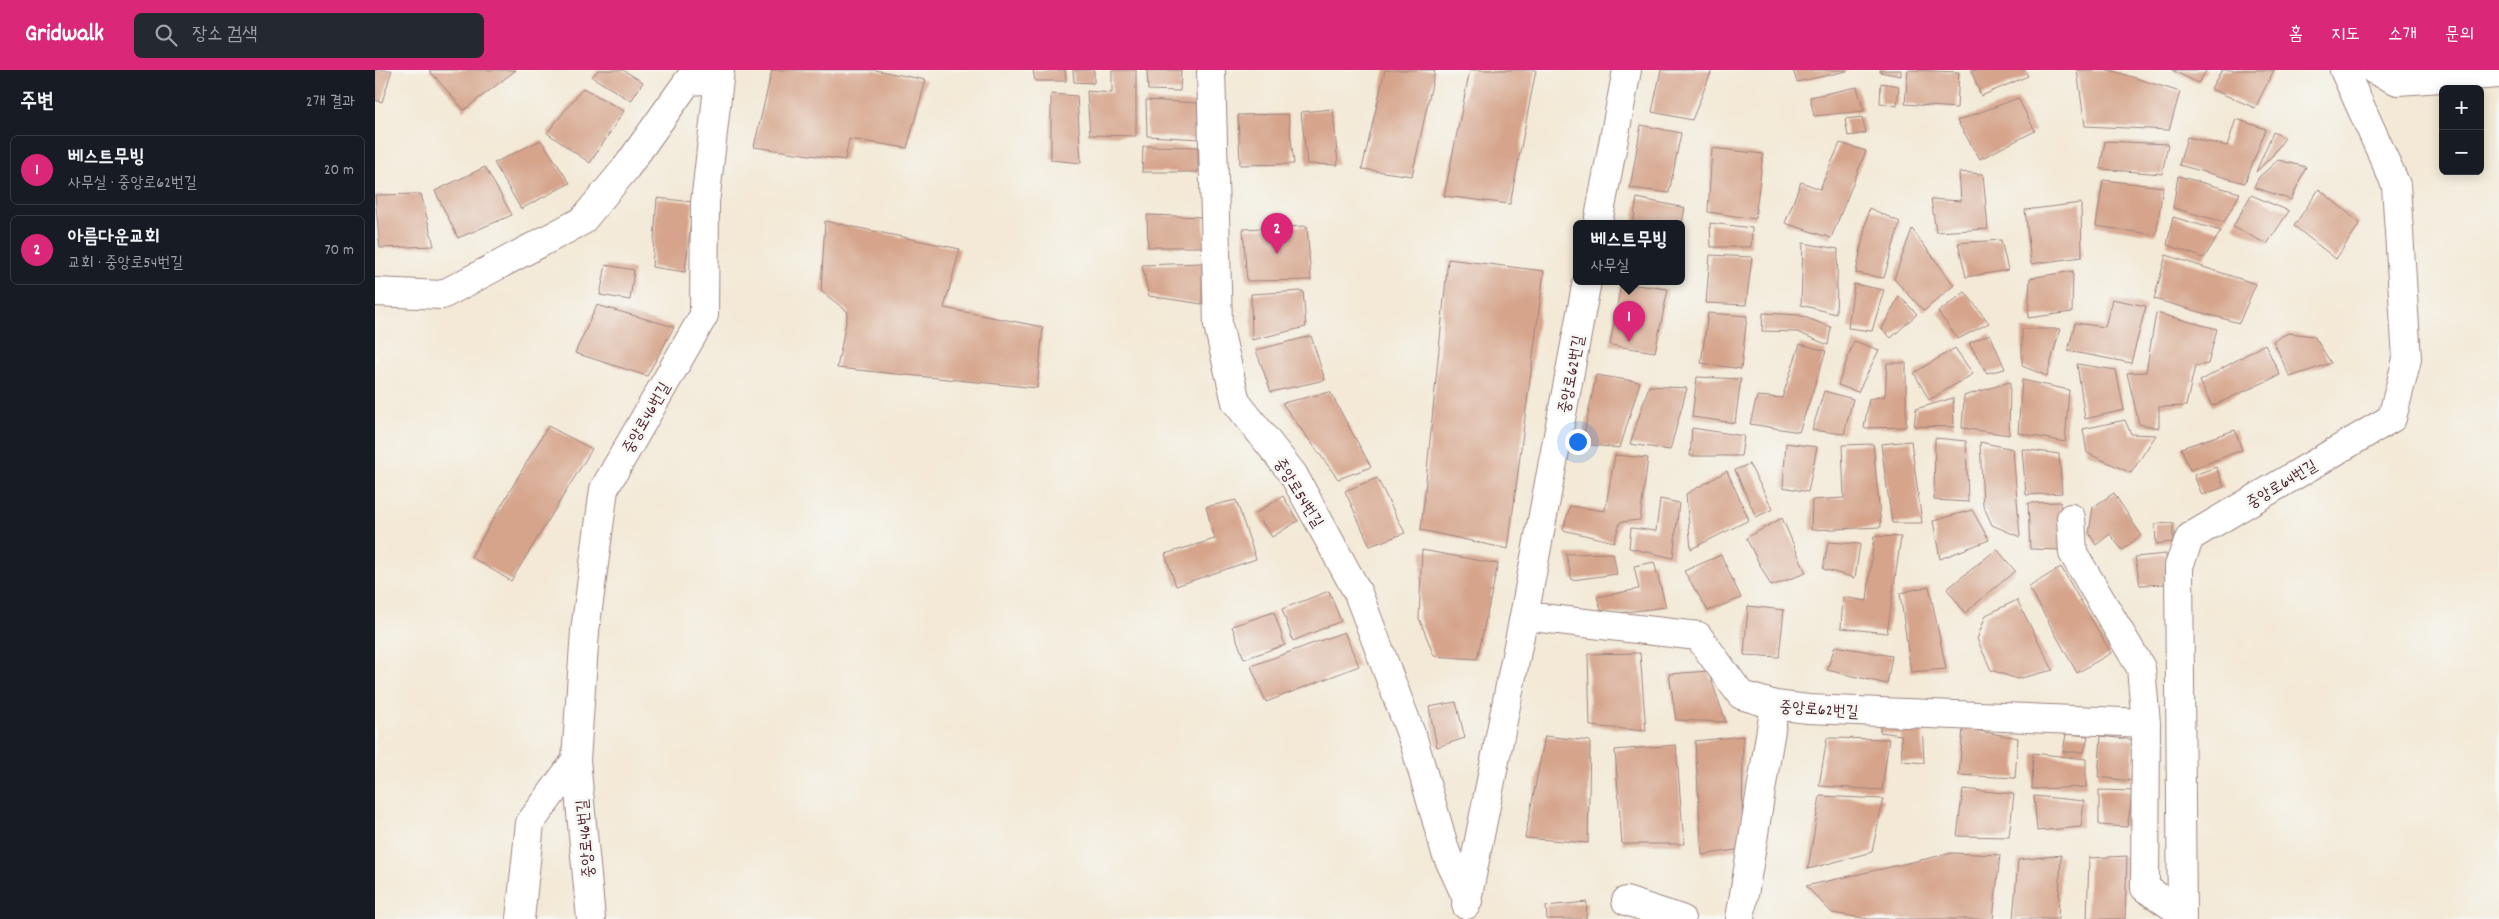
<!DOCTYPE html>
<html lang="ko">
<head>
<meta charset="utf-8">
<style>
	body { margin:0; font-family:Dekko,"Poor Story",sans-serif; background:#242831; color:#f1f3f6 }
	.controls { position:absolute; right:15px; top:15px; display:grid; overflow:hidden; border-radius:8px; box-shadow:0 2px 12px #0003 }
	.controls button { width:45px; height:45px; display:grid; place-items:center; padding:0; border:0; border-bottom:1px solid #363941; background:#171b24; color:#f1f3f6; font:25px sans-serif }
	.you { position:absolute; left:1202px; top:371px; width:18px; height:18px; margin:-12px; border:4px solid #fff; border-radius:50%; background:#1a73e8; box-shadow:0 0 0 8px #1a73e833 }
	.badge { display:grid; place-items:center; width:32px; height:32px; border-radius:50%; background:#db2777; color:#fff; font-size:16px; font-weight:700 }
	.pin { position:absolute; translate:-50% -41px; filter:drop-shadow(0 1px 2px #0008) }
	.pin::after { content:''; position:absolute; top:26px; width:18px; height:15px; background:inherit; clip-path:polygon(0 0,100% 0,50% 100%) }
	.popup { position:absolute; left:1198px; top:150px; width:112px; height:65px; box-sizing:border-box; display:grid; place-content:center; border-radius:8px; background:#171b24; filter:drop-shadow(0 1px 4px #0005); font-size:16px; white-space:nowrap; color:#9ea1a6 }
	.popup b { font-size:19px; color:#f1f3f6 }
	.popup::after { content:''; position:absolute; left:50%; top:100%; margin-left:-10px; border:10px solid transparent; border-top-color:#171b24 }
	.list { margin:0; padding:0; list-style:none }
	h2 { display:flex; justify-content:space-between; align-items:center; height:65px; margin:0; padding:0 20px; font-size:21px }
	h2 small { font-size:16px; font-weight:400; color:#9ea1a6 }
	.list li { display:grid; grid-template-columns:32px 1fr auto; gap:15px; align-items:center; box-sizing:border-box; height:70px; margin:0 10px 10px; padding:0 10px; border:1px solid #363941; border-radius:8px }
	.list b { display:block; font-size:19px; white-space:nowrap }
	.list p { margin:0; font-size:16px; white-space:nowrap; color:#9ea1a6 }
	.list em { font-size:16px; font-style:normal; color:#9ea1a6 }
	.icon { flex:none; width:28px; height:28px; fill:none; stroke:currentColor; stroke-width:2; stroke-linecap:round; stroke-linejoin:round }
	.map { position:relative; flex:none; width:2124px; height:849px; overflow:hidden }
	header { display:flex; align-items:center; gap:30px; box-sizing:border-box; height:70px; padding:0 25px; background:#db2777; color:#fff }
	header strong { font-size:24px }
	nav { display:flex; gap:28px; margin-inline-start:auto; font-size:18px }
	.search { width:350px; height:45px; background:#242831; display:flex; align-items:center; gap:12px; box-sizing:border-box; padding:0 18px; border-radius:8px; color:#9ea1a6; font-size:19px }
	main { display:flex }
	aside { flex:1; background:#171b24 }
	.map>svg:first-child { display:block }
	.building { fill:#d6a48b }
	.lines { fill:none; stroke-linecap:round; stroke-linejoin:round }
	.street-casing { stroke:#9e8480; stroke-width:30 }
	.street { stroke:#fff; stroke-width:28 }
	.labels { text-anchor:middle; stroke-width:5; stroke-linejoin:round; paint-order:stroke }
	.street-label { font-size:16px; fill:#4a1f2b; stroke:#f6f6f2 }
</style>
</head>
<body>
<header>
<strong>Gridwalk</strong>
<div class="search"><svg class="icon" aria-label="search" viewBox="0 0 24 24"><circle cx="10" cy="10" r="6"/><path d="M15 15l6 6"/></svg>장소 검색</div>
<nav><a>홈</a><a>지도</a><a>소개</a><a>문의</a></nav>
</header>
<main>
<aside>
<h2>주변<small>2개 결과</small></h2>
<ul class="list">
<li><span class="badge">1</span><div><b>베스트무빙</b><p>사무실 · 중앙로62번길</p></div><em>20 m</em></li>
<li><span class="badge">2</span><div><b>아름다운교회</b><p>교회 · 중앙로54번길</p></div><em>70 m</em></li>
</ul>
</aside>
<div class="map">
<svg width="2124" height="849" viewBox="0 0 2124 849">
	<rect width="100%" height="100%" fill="#f6f6f2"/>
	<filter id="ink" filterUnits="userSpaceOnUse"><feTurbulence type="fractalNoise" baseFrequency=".02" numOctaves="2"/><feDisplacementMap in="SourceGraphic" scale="10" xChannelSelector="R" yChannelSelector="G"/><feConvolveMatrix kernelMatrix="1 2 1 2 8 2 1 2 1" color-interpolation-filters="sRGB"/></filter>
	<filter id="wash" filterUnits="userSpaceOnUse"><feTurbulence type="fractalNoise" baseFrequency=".0096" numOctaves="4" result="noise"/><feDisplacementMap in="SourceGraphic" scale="20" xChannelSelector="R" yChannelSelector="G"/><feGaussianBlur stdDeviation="1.12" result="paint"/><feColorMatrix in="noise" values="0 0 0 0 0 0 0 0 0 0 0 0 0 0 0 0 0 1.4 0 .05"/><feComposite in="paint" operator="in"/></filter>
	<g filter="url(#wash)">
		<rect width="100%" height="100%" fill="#f3e9d6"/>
		<g id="blocks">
			<path class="building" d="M 0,0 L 17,0 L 7,32 L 0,30 Z
				M 54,0 L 141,0 L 89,40 Z
				M 223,0 L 248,0 L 268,12 L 256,31 L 217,7 Z
				M 397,0 L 500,0 L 551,10 L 532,78 L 474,69 L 470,90 L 379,77 Z
				M 658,0 L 690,0 L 691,11 L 660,11 Z
				M 698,0 L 719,0 L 719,13 L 699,12 Z
				M 737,0 L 761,0 L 761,66 L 715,65 L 712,21 L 737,23 Z
				M 772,0 L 806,0 L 805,21 L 773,20 Z
				M 1010,0 L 1060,0 L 1037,106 L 987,99 Z
				M 1095,0 L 1161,0 L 1135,134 L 1069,126 Z
				M 1286,0 L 1337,0 L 1317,50 L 1277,42 Z
				M 1418,0 L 1472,0 L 1472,1 L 1422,12 Z
				M 1505,0 L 1526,0 L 1526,6 L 1505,2 Z
				M 1533,0 L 1584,2 L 1582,38 L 1530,34 Z
				M 1596,0 L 1650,0 L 1653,6 L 1606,26 Z
				M 1702,0 L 1735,0 L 1805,22 L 1794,60 L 1710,56 Z
				M 1797,0 L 1832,0 L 1823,13 Z
				M 1847,0 L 1899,0 L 1880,38 L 1836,19 Z
				M 1506,13 L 1524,16 L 1522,36 L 1505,33 Z
				M 1482,17 L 1489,41 L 1439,46 L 1435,27 Z
				M 208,18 L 249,41 L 215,93 L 172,63 Z
				M 676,24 L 702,26 L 706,93 L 676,90 Z
				M 1643,28 L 1660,61 L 1605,89 L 1582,51 Z
				M 771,30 L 822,33 L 826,69 L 772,66 Z
				M 958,39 L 963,95 L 932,94 L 926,42 Z
				M 913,44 L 919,94 L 865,95 L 863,45 Z
				M 1487,47 L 1491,63 L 1473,66 L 1470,49 Z
				M 1861,49 L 1891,59 L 1870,113 L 1804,95 L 1812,67 L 1852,76 Z
				M 1266,55 L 1306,63 L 1294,123 L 1255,118 Z
				M 1898,62 L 1910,68 L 1897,86 L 1881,102 Z
				M 166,70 L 195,113 L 146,139 L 119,93 Z
				M 1730,71 L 1793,74 L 1787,104 L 1725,99 Z
				M 1465,73 L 1491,81 L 1456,168 L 1410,153 L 1426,112 L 1445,119 Z
				M 768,76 L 823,77 L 823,102 L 767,102 Z
				M 1337,78 L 1388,84 L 1380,149 L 1333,142 Z
				M 1903,90 L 1931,97 L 1916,130 L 1879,117 L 1884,107 Z
				M 110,97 L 137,145 L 83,168 L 60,121 Z
				M 1584,102 L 1608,104 L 1613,159 L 1561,162 L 1556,129 L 1586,131 Z
				M 1803,106 L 1865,123 L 1849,152 L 1798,138 Z
				M 1728,110 L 1788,117 L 1781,165 L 1721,156 Z
				M 1944,119 L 1985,153 L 1961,189 L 1919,156 Z
				M 46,124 L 59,176 L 5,178 L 0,125 Z
				M 1876,125 L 1914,141 L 1892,174 L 1858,157 Z
				M 282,128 L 318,132 L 310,202 L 277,197 Z
				M 1262,128 L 1310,138 L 1307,153 L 1258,153 Z
				M 1706,133 L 1707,187 L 1656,194 L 1650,140 Z
				M 1494,138 L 1525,152 L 1509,208 L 1481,203 Z
				M 772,145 L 829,147 L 830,177 L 773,177 Z
				M 1798,147 L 1846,161 L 1829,188 L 1792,175 Z
				M 450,151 L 585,179 L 569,238 L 668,257 L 662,318 L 462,298 L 473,242 L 446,221 Z
				M 1335,153 L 1377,158 L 1376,177 L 1336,177 Z
				M 932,156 L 936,210 L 872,211 L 868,159 Z
				M 1537,159 L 1579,215 L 1549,241 L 1519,209 Z
				M 1626,170 L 1633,200 L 1591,207 L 1583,173 Z
				M 1428,173 L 1463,179 L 1461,244 L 1426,235 Z
				M 1335,185 L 1377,187 L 1371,235 L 1331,233 Z
				M 1791,185 L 1881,214 L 1864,253 L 1779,229 Z
				M 1073,189 L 1169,201 L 1133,479 L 1046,460 Z
				M 827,193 L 827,234 L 774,226 L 767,195 Z
				M 231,195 L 259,200 L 255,230 L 225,225 Z
				M 1698,201 L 1697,242 L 1653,248 L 1655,208 Z
				M 1246,213 L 1293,219 L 1280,282 L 1235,275 Z
				M 1479,214 L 1509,220 L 1497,261 L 1473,258 Z
				M 928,221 L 931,257 L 877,270 L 876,224 Z
				M 1590,222 L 1614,253 L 1583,269 L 1563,242 Z
				M 1524,226 L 1542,244 L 1516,268 L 1507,259 Z
				M 1737,229 L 1771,236 L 1756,293 L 1693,281 L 1700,253 L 1730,257 Z
				M 222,235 L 299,257 L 272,306 L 200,283 Z
				M 1333,243 L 1372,246 L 1366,299 L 1326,293 Z
				M 1388,243 L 1424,245 L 1456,257 L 1453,275 L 1422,262 L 1387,261 Z
				M 1781,243 L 1842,259 L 1833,294 L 1820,296 L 1811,336 L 1784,337 L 1784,358 L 1764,354 L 1752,303 L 1771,302 Z
				M 1647,259 L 1685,259 L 1672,306 L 1647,296 Z
				M 1913,263 L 1939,266 L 1956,293 L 1915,307 L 1898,271 Z
				M 1615,264 L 1630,299 L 1612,303 L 1594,273 Z
				M 936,266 L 950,310 L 896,322 L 881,280 Z
				M 1479,271 L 1504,280 L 1483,322 L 1463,315 Z
				M 1425,274 L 1451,281 L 1424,362 L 1375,354 L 1382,326 L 1407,328 Z
				M 1890,274 L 1905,305 L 1837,336 L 1825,311 Z
				M 1580,278 L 1598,304 L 1554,330 L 1539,303 Z
				M 1512,293 L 1531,293 L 1531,357 L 1489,358 L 1494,329 L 1510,326 Z
				M 1702,294 L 1741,300 L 1749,340 L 1710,349 Z
				M 1221,305 L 1265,312 L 1245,378 L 1207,374 Z
				M 1322,307 L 1366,309 L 1360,353 L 1317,347 Z
				M 1647,310 L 1694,320 L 1690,372 L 1643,363 Z
				M 1635,312 L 1634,365 L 1587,358 L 1589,326 Z
				M 1274,316 L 1312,318 L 1295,380 L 1255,374 Z
				M 1449,321 L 1478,329 L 1469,364 L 1437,360 Z
				M 955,322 L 996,397 L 963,409 L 907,333 Z
				M 1578,328 L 1579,357 L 1539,356 L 1541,339 Z
				M 1750,350 L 1756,364 L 1781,365 L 1756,403 L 1712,383 L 1708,359 Z
				M 173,356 L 217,379 L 136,511 L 96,487 Z
				M 1317,358 L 1369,366 L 1366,386 L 1315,386 Z
				M 1860,360 L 1867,380 L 1815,400 L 1806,378 Z
				M 1560,368 L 1591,371 L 1593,432 L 1559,430 Z
				M 1536,371 L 1547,453 L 1517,453 L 1506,374 Z
				M 1605,372 L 1638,379 L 1645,467 L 1617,455 L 1608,435 Z
				M 1411,373 L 1442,377 L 1433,422 L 1408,417 Z
				M 1498,374 L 1506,457 L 1436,460 L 1437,430 L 1469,428 L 1467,375 Z
				M 1647,379 L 1684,384 L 1687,423 L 1651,425 Z
				M 1240,385 L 1273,388 L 1265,450 L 1245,452 L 1239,472 L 1188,460 L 1195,436 L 1230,441 Z
				M 1374,394 L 1398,439 L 1381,447 L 1360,400 Z
				M 1841,397 L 1849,417 L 1827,425 L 1819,405 Z
				M 1352,401 L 1374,450 L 1316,479 L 1311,424 Z
				M 1002,408 L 1030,463 L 995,476 L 970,421 Z
				M 1739,423 L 1766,465 L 1747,480 L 1735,464 L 1721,475 L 1714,463 L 1718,437 Z
				M 908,426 L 923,451 L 897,467 L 881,443 Z
				M 1285,429 L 1304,433 L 1298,488 L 1254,478 L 1256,458 L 1281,461 Z
				M 861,430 L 881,489 L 801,516 L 790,484 L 840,469 L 831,437 Z
				M 1685,432 L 1689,480 L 1655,479 L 1653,433 Z
				M 1597,440 L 1614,470 L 1565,489 L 1558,451 Z
				M 1407,448 L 1431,503 L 1396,516 L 1371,468 Z
				M 1798,453 L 1798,472 L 1781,474 L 1780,454 Z
				M 1499,466 L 1526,467 L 1512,563 L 1466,558 L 1468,527 L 1492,531 Z
				M 1453,472 L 1485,474 L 1480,508 L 1448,499 Z
				M 1622,479 L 1640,501 L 1590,543 L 1572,519 Z
				M 1047,480 L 1123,494 L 1102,589 L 1059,586 L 1044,548 Z
				M 1238,483 L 1242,504 L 1197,510 L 1191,484 Z
				M 1791,484 L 1793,514 L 1765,515 L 1760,487 Z
				M 1346,485 L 1366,528 L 1333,541 L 1309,501 Z
				M 1279,492 L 1291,537 L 1228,545 L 1222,527 L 1264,519 L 1259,496 Z
				M 1686,497 L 1736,583 L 1702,603 L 1654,517 Z
				M 1554,516 L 1571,599 L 1536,602 L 1525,523 Z
				M 954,521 L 966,551 L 918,571 L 907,539 Z
				M 1642,530 L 1678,600 L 1642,609 L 1616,600 L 1602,569 L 1611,545 Z
				M 1373,536 L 1409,540 L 1404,587 L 1369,585 Z
				M 899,542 L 910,575 L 869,589 L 857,556 Z
				M 969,562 L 984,596 L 891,632 L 876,596 Z
				M 1460,576 L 1517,586 L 1512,614 L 1452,600 Z
				M 1265,583 L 1271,661 L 1215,656 L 1213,584 Z
				M 1333,601 L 1351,652 L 1301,650 L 1294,604 Z
				M 1081,632 L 1090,668 L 1062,677 L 1054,637 Z
				M 1505,651 L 1547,652 L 1549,693 L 1527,691 L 1526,665 L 1505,662 Z
				M 1588,658 L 1643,668 L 1640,708 L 1584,705 Z
				M 1691,664 L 1713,666 L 1709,682 L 1688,682 Z
				M 1170,666 L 1215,671 L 1213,773 L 1150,768 Z
				M 1368,666 L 1367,779 L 1327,785 L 1320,671 Z
				M 1726,666 L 1759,670 L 1756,711 L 1723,707 Z
				M 1452,668 L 1514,669 L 1507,720 L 1444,716 Z
				M 1301,675 L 1309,774 L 1247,774 L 1240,680 Z
				M 1658,683 L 1711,689 L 1711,717 L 1657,719 Z
				M 1588,719 L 1639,724 L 1634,767 L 1582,766 Z
				M 1724,720 L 1758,721 L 1752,757 L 1724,755 Z
				M 1445,726 L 1508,729 L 1497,782 L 1433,799 Z
				M 1659,726 L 1709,731 L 1706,757 L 1662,761 Z
				M 1577,783 L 1625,785 L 1618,849 L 1494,849 L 1457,843 L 1431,816 Z
				M 1686,785 L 1683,849 L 1638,849 L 1643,790 Z
				M 1752,786 L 1750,849 L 1712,849 L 1714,788 Z
				M 1212,832 L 1211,849 L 1172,849 L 1171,836 Z"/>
		</g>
	</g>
	<g filter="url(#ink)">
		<use href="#blocks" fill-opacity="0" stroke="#9e8480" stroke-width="1"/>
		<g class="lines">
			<g class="street-casing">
				<path id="street" d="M 836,0 L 843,255 L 861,332 L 918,404 L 983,523 L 1039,672 L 1071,783 L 1093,831
					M 1999,0 L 2023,11 L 2124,4
					M 1223,153 L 1252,0
					M 0,222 L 67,225 L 207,151 L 251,98 L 313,11 L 344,9
					M 1696,448 L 1698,483 L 1766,598 L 1771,653
					M 1149,546 L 1323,566 L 1366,625 L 1400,635 L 1433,639 L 1771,653 L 1770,818 L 1807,843
					M 1251,831 L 1306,849
					M 1091,835 L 1149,546 L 1212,211
					M 145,849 L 155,753 L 201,690
					M 216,849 L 201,690 L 210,561 L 229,419 L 329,245 L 330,133 L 345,0
					M 1365,849 L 1400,635
					M 1807,849 L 1804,496 L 1815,467 L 2017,348 L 2032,289 L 2021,115 L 1969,0"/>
			</g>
			<use href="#street" class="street"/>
		</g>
	</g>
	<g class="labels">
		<g class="street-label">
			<text transform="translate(1195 304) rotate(-79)" y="6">중앙로62번길</text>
			<text transform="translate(270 347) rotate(-60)" y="6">중앙로46번길</text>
			<text transform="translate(1906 413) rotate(-31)" y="6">중앙로64번길</text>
			<text transform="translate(925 422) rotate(58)" y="6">중앙로54번길</text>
			<text transform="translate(1444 638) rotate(4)" y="6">중앙로62번길</text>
			<text transform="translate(209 769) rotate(-95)" y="6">중앙로46번길</text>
		</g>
	</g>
</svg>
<div class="controls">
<button>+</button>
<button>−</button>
</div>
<div class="you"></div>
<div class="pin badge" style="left:1254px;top:272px">1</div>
<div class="popup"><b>베스트무빙</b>사무실</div>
<div class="pin badge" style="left:902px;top:184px">2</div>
</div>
</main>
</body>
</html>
